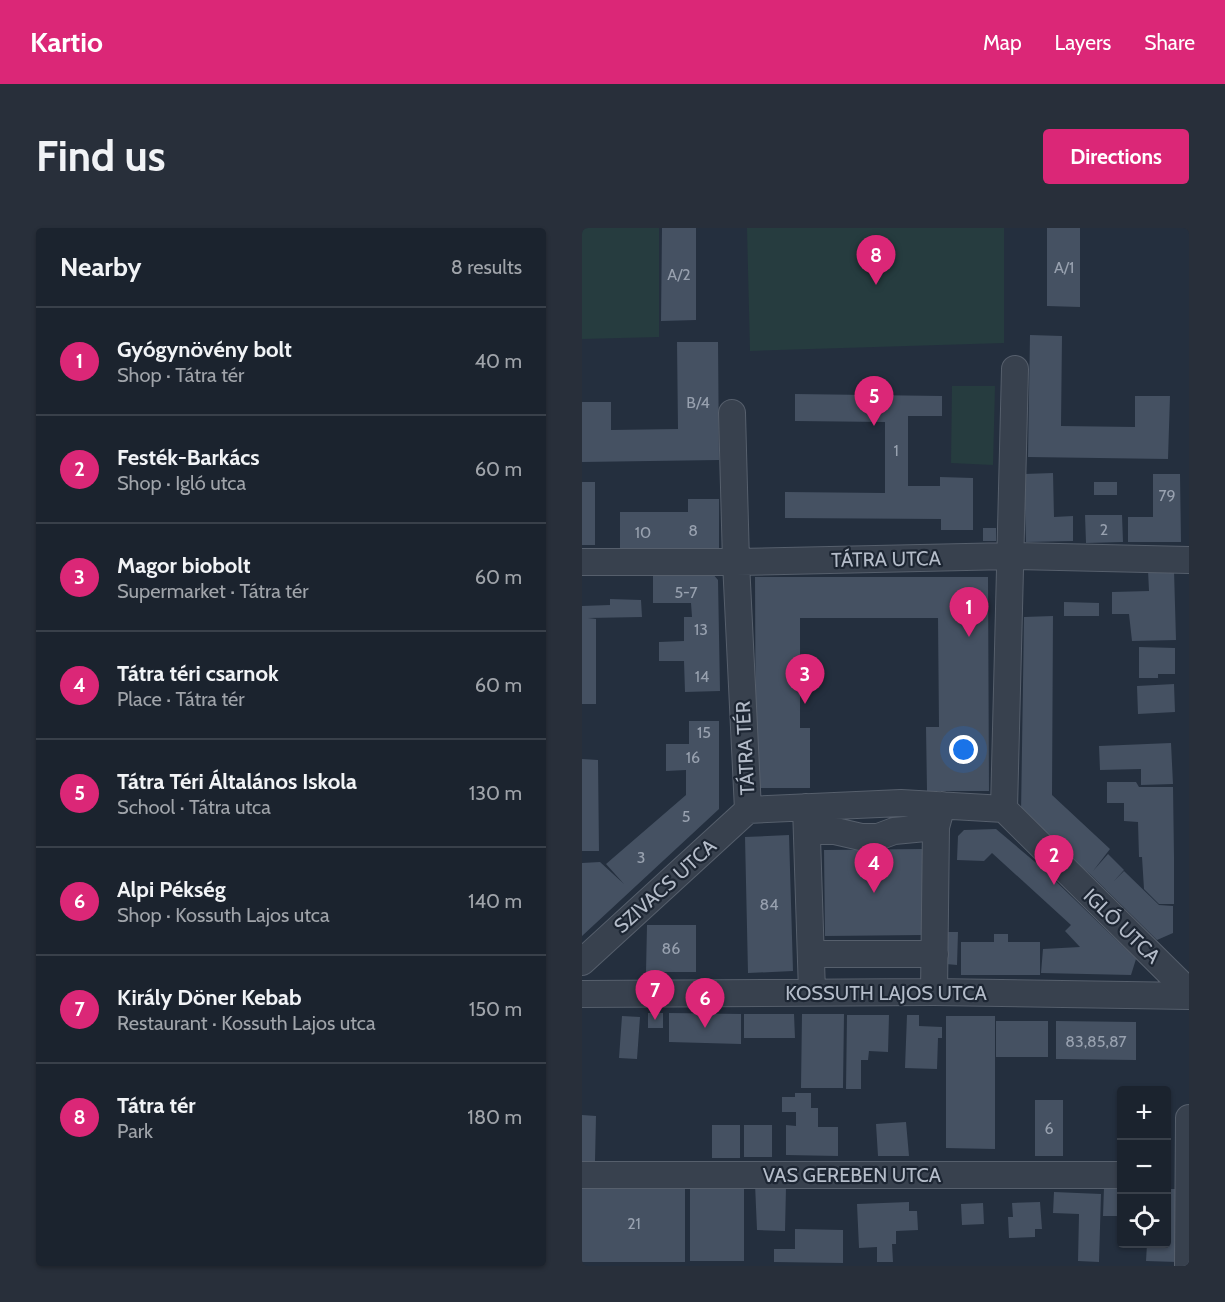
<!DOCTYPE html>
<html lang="en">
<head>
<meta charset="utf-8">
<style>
	body { margin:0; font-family:Cabin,sans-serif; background:#282f3a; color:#f1f3f6 }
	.controls { position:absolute; right:18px; bottom:18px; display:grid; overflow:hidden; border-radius:6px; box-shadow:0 2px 4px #0004 }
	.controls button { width:54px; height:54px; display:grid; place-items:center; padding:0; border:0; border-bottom:2px solid #39404a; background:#1b232e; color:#f1f3f6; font:30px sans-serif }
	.you { position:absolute; left:382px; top:522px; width:21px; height:21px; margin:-15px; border:4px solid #fff; border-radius:50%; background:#1a73e8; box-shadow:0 0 0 9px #1a73e833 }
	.badge { display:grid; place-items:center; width:39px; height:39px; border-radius:50%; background:#db2777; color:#fff; font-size:20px; font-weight:700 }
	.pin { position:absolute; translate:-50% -50px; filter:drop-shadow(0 2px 3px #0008) }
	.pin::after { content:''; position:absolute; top:32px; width:21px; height:18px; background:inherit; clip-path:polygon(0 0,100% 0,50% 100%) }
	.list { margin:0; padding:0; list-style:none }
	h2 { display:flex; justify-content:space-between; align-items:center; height:78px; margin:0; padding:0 24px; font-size:26px }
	h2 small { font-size:20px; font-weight:400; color:#a0a4aa }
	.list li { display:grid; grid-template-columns:39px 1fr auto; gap:18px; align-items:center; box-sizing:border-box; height:108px; padding:0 24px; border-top:2px solid #39404a }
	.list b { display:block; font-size:22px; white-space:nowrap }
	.list p { margin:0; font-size:20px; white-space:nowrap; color:#a0a4aa }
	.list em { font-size:20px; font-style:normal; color:#a0a4aa }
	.icon { flex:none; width:33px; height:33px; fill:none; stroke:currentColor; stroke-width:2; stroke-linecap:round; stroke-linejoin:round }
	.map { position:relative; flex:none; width:607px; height:1038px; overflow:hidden; border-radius:6px }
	header { display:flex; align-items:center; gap:36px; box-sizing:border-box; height:84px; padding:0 30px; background:#db2777; color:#fff }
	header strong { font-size:28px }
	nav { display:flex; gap:33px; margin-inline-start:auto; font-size:21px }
	.intro { display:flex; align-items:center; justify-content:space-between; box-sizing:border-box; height:144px; padding:0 36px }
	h1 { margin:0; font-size:42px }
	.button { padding:15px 27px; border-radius:6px; background:#db2777; color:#fff; font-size:21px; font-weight:700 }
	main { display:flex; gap:36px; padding:0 36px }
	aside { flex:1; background:#1b232e; border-radius:6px; box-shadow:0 2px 4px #0004 }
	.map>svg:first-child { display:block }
	.green { fill:#263c3f }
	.building { fill:#455162 }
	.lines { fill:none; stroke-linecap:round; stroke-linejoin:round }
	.minor-casing { stroke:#565f6c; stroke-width:28 }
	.minor { stroke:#38414e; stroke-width:26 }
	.labels { text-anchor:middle; stroke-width:4.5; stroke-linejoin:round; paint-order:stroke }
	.number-label { font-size:16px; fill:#98a1af }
	.street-label { font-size:20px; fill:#b4bcc9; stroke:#1d2633 }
</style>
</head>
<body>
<header>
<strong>Kartio</strong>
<nav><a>Map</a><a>Layers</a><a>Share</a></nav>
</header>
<div class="intro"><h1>Find us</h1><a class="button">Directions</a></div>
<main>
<aside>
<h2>Nearby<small>8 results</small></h2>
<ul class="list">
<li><span class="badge">1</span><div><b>Gyógynövény bolt</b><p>Shop · Tátra tér</p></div><em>40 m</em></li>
<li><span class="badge">2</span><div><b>Festék-Barkács</b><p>Shop · Igló utca</p></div><em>60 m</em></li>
<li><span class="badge">3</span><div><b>Magor biobolt</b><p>Supermarket · Tátra tér</p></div><em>60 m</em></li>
<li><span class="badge">4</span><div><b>Tátra téri csarnok</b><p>Place · Tátra tér</p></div><em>60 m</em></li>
<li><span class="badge">5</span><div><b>Tátra Téri Általános Iskola</b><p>School · Tátra utca</p></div><em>130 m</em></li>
<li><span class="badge">6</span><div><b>Alpi Pékség</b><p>Shop · Kossuth Lajos utca</p></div><em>140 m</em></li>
<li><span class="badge">7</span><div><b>Király Döner Kebab</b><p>Restaurant · Kossuth Lajos utca</p></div><em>150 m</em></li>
<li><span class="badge">8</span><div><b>Tátra tér</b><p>Park</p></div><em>180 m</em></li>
</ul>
</aside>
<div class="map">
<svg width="607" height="1038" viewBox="0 0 607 1038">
	<rect width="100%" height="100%" fill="#242f3e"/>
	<path class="green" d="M 0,0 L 77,0 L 77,109 L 0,111 Z
		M 165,0 L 422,0 L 422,115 L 168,123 Z
		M 370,158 L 413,158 L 411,237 L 369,235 Z"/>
	<path class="building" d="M 80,0 L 114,0 L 114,92 L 79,93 Z
		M 465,0 L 498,0 L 498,79 L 465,78 Z
		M 448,107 L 480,108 L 479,198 L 553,199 L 553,168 L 588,168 L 586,231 L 446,229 Z
		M 95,114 L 136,114 L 137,232 L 0,234 L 0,174 L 29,174 L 29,202 L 96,201 Z
		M 213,166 L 360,168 L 360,188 L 326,188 L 326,258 L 358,258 L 358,249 L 391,250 L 391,302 L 359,302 L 359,291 L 203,290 L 203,264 L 303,265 L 303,194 L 213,193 Z
		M 471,245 L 472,289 L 491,288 L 491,313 L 444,314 L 442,246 Z
		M 571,246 L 598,246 L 599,314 L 546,314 L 546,289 L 571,289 Z
		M 0,254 L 13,254 L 13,317 L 0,317 Z
		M 512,254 L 535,254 L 535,267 L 512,267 Z
		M 106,271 L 137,271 L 137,321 L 132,325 L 38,324 L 38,284 L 106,284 Z
		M 503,287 L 540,287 L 541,314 L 504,315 Z
		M 401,300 L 414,300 L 414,313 L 401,313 Z
		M 566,342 L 592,342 L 594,412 L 550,413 L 547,386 L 530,386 L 530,364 L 567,363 Z
		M 130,345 L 136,352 L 138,463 L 103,464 L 102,433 L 77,433 L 77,414 L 102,413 L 102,389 L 110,389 L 109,375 L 71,375 L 71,346 Z
		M 173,349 L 406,349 L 407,563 L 345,563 L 344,499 L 357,499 L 356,390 L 218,390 L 218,500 L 228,500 L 228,560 L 174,560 Z
		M 28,371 L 59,372 L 60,389 L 6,390 L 14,391 L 14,476 L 0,476 L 0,378 L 28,377 Z
		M 482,374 L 517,375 L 517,388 L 482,388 Z
		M 471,388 L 470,567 L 528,621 L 511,643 L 526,626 L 542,642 L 532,653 L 542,643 L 577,677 L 591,678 L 591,705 L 575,712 L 508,646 L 439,586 L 442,389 Z
		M 557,419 L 593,420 L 593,446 L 576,446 L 576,450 L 557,450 Z
		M 592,456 L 593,484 L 556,486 L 555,458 Z
		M 107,493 L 137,493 L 137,581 L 0,708 L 0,635 L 18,634 L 42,656 L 24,636 L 104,567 L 104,542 L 84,543 L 84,516 L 107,516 Z
		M 589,515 L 591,556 L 559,557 L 559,541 L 518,542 L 517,518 Z
		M 0,531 L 16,532 L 17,623 L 0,623 Z
		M 525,554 L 554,554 L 557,559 L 591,559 L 592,629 L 582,629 L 592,629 L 592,676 L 577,676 L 562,661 L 560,629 L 557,629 L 556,594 L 542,593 L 542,575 L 525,575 Z
		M 414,601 L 459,639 L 554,731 L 549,747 L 459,745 L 461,721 L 498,719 L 483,703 L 489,697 L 410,625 L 402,633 L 375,632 L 376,608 L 382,602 Z
		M 207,607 L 211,743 L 166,745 L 163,609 Z
		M 341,621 L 342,707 L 243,708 L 242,622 Z
		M 65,697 L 114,697 L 114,744 L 64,744 Z
		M 364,704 L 376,704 L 375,737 L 364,736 Z
		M 412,706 L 426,706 L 426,714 L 458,714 L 458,747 L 379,747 L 379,714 L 412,714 Z
		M 66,785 L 81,785 L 81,800 L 66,800 Z
		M 87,785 L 159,786 L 159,816 L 87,814 Z
		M 162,786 L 212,786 L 213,810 L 162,810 Z
		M 220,786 L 262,786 L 261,860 L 219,860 Z
		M 265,787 L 307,787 L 306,824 L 287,823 L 286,832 L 279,832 L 279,861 L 264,861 Z
		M 325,787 L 337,787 L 337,798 L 360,799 L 360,810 L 356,810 L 355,841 L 323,840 Z
		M 40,788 L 58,789 L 55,831 L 37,830 Z
		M 364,788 L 413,788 L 413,921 L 364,920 Z
		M 414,793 L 466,793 L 466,829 L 414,829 Z
		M 474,793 L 554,794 L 554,832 L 474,831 Z
		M 213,865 L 229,865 L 229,880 L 236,880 L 236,899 L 256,899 L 256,928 L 204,927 L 204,897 L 214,898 L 214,884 L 200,884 L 200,869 L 213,869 Z
		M 453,872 L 481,872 L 481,928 L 453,928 Z
		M 0,887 L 14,888 L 13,933 L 0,933 Z
		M 324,894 L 327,928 L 296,928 L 294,896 Z
		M 130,897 L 158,897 L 158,930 L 130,930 Z
		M 162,897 L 190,897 L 190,929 L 162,929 Z
		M 0,956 L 103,957 L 103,1034 L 0,1034 Z
		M 173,956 L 204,959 L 203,1003 L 175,1002 Z
		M 522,959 L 540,960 L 540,988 L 521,988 Z
		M 108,960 L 162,960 L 162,1033 L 108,1033 Z
		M 584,961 L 597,961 L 595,1034 L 564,1033 L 565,1016 L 584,1016 Z
		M 472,964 L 519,966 L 517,1034 L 496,1033 L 497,986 L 471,985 Z
		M 327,974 L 327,983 L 335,983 L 336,1002 L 314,1003 L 314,1016 L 310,1016 L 311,1034 L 295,1034 L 295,1019 L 277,1020 L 275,976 Z
		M 458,974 L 460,1001 L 453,1001 L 453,1009 L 427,1010 L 426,989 L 431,989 L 430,975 Z
		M 401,975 L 402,996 L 380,997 L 379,976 Z
		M 213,1001 L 261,1002 L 261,1035 L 192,1034 L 192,1021 L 213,1021 Z"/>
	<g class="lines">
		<g class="minor-casing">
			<path id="minor" d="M 150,185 L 154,334 L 166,582
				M 0,334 L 154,334 L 429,328 L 607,332
				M 224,579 L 230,764
				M 422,581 L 433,141
				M 422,581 L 607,764
				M 166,582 L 319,575 L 422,581
				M 226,603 L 253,603 L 279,609 L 296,609 L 312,603 L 354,599
				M 229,726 L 353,726
				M 0,734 L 166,582
				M 352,764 L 354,599 L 360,577
				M 0,766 L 352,764 L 607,768
				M 0,947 L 540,947
				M 606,1038 L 607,890"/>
		</g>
		<use href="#minor" class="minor"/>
	</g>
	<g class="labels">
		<g class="number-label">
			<text x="482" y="45">A/1</text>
			<text x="97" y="52">A/2</text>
			<text x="116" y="180">B/4</text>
			<text x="314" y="228">1</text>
			<text x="585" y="273">79</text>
			<text x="522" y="307">2</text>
			<text x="111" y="308">8</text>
			<text x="61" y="310">10</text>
			<text x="104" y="370">5-7</text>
			<text x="119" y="407">13</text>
			<text x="120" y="454">14</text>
			<text x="122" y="510">15</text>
			<text x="111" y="535">16</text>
			<text x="104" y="594">5</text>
			<text x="59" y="635">3</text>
			<text x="187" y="682">84</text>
			<text x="89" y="726">86</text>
			<text x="514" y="819">83,85,87</text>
			<text x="467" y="906">6</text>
			<text x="52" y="1001">21</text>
		</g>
		<g class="street-label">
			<text transform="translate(304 331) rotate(-1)" y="7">TÁTRA UTCA</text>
			<text transform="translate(163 520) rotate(-93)" y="7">TÁTRA TÉR</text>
			<text transform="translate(83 658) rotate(-42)" y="7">SZIVACS UTCA</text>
			<text transform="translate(540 698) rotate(44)" y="7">IGLÓ UTCA</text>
			<text x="304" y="772">KOSSUTH LAJOS UTCA</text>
			<text x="270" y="954">VAS GEREBEN UTCA</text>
		</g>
	</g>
</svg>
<div class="controls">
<button>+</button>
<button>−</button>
<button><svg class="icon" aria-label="locate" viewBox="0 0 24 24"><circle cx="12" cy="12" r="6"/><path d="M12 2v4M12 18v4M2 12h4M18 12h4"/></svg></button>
</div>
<div class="you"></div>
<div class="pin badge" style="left:387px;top:409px">1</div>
<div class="pin badge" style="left:472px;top:657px">2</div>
<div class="pin badge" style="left:223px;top:476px">3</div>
<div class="pin badge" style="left:292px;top:665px">4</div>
<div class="pin badge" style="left:292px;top:198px">5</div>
<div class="pin badge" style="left:123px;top:800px">6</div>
<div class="pin badge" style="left:73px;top:792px">7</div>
<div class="pin badge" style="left:294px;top:57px">8</div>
</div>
</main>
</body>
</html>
